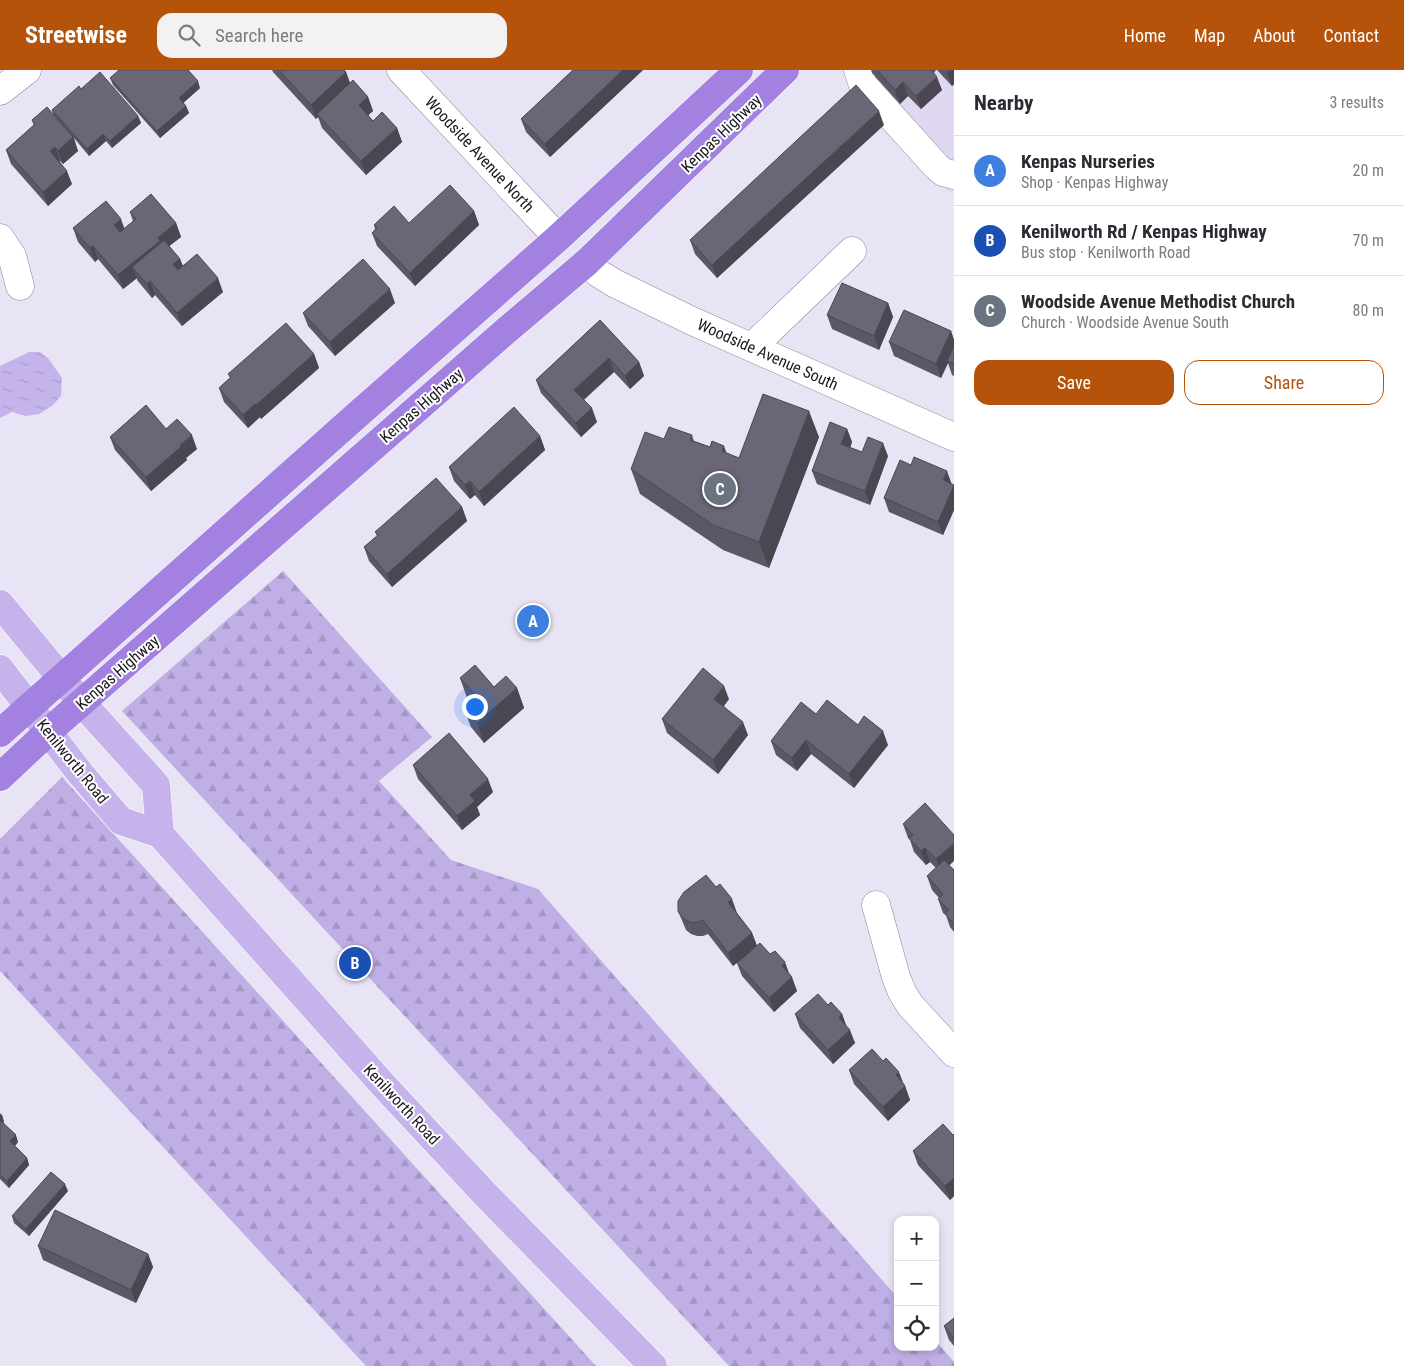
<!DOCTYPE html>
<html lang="en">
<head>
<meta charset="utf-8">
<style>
	body { margin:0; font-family:"Roboto Condensed",sans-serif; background:#f2f2f3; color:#2b2b33 }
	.controls { position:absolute; right:15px; bottom:15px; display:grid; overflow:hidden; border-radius:10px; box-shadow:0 2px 8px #0003 }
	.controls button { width:45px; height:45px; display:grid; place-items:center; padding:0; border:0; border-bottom:1px solid #e1e1e2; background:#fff; color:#2b2b33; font:25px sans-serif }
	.you { position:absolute; left:474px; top:636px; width:18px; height:18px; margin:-12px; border:4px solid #fff; border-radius:50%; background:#1a73e8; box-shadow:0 0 0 8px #1a73e833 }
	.badge { display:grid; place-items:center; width:32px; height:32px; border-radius:50%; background:#b45309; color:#fff; font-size:16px; font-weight:700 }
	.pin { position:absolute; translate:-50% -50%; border:2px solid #fff; box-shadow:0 1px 5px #0006 }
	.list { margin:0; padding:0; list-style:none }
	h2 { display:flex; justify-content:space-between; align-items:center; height:65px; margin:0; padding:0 20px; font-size:21px }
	h2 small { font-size:16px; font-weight:400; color:#7c7c81 }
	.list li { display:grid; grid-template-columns:32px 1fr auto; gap:15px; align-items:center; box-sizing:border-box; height:70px; padding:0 20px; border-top:1px solid #e1e1e2 }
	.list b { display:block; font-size:19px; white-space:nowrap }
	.list p { margin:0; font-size:16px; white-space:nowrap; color:#7c7c81 }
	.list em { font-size:16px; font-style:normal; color:#7c7c81 }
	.actions { display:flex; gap:10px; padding:15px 20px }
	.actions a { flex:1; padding:11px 0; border:1px solid #b45309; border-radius:15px; text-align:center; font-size:18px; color:#b45309 }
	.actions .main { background:#b45309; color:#fff }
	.icon { flex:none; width:28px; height:28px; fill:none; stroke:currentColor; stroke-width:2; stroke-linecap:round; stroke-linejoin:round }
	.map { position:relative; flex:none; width:954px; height:1296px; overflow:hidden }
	header { display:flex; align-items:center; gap:30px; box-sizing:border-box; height:70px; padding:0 25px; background:#b45309; color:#fff }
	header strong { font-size:24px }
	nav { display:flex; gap:28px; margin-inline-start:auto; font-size:18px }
	.search { width:350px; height:45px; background:#f2f2f3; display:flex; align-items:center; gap:12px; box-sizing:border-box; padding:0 18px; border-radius:15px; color:#7c7c81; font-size:19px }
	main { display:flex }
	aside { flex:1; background:#fff }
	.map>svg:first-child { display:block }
	.built { fill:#dfd8f0 }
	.forest { fill:url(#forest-firs) }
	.water { fill:url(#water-ripples) }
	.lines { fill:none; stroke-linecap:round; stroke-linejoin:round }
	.minor-casing { stroke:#8b8696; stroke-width:29 }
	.major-casing { stroke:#fff; stroke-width:29 }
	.highway-casing { stroke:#fff; stroke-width:29 }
	.minor { stroke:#fff; stroke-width:28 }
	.major { stroke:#c7b3ec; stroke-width:28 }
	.highway { stroke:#a281e0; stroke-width:28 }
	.wall { fill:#5b5865 }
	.shaded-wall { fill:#4a4752 }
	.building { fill:#6a6675; stroke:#4a4752 }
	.labels { text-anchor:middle; stroke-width:4; stroke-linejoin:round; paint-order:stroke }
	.street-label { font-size:16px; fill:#1b191f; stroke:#fff }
</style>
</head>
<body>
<header>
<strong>Streetwise</strong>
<div class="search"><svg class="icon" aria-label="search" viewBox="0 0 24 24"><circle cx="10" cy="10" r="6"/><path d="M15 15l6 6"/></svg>Search here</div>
<nav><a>Home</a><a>Map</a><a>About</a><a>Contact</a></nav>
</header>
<main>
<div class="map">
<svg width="954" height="1296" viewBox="0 0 954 1296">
	<defs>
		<pattern id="forest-firs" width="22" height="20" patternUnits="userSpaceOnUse" patternTransform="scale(1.25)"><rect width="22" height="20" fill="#bfafe5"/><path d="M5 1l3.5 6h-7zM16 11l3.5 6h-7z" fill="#a496c4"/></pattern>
		<pattern id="water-ripples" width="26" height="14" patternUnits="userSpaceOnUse" patternTransform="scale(1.25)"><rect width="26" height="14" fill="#c5b4eb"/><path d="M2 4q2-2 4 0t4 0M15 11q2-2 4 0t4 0" fill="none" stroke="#a99ac9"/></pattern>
	</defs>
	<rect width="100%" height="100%" fill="#e9e4f5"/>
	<path class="built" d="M 872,0 L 954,0 L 954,119 L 950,123 L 855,21 Z"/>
	<path class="forest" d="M 283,501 L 432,667 L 379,711 L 451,790 L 538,819 L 898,1228 L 898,1277 L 935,1277 L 935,1270 L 954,1292 L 954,1296 L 729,1296 L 122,641 Z
		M 62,707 L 596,1296 L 366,1296 L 0,901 L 0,769 Z"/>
	<path class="water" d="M 29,282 L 40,282 L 48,288 L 62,308 L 61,326 L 52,336 L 39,344 L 26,346 L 12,342 L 0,348 L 0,296 Z"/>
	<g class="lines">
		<g class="minor-casing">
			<path id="minor" d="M 401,0 L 558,168
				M 858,0 L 863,15 L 937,97 L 943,102 L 954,105
				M 0,21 L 27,0
				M 0,168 L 12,186 L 20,216
				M 587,192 L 598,203 L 614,213 L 692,251 L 954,367
				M 752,277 L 852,181
				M 876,835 L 896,907 L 902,922 L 910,935 L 954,983"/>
		</g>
		<g class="major-casing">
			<path id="major" d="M 0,534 L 82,633 L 156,715 L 160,764
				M 0,599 L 80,703 L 121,751 L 160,764 L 385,1017 L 484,1123 L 653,1296"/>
		</g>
		<g class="highway-casing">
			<path id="highway" d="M 0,663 L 356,346 L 558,168 L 739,0
				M 0,707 L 49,661 L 508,259 L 587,192 L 785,0"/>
		</g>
		<use href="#minor" class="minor"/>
		<use href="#major" class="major"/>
		<use href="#highway" class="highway"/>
	</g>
	<path class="wall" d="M 272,0 L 344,0 L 346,2 L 350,13 L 368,27 L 373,41 L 368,45 L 373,51 L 397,58 L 402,72 L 366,105 L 322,58 L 318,47 L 316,49 L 273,2 Z
		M 573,0 L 643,0 L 550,87 L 526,62 L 521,49 Z
		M 871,0 L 936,0 L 934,3 L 942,20 L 921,39 L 908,26 L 900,34 L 872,3 Z
		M 937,0 L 954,0 L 954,14 L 952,16 Z
		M 110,8 L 200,18 L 183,33 L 186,36 L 189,43 L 160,68 L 113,15 Z
		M 52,40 L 138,46 L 141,53 L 112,78 L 106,71 L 89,86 L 74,68 L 78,81 L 63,94 L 60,91 L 60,92 L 72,114 L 48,136 L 11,94 L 6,80 L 34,56 L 32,50 L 54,46 Z
		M 884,55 L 717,208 L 695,184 L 690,170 Z
		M 474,141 L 479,155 L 415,216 L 377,176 L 372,163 L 375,159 L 374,155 L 409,153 Z
		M 130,142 L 176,153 L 181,167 L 169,176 L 180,189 L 183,196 L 223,222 L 182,256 L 155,225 L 152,228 L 137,210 L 137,208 L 123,219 L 98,189 L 95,192 L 78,172 L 73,158 L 125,158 L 133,151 Z
		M 395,233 L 335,286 L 308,256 L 303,243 Z
		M 888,233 L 893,247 L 879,280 L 832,259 L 827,245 Z
		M 600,250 L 639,292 L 644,306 L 630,319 L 614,302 L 584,330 L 597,352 L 581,367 L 541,323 L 536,310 Z
		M 951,261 L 954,270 L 954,306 L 952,305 L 948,293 L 941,308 L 894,286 L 889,272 Z
		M 314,284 L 319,298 L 261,349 L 260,347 L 248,358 L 224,332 L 219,318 L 230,308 L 228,304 Z
		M 847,359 L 852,372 L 850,378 L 862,382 L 888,386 L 870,435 L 817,414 L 812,401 Z
		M 692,365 L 694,371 L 739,388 L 819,367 L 769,498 L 723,480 L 640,424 L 631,399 Z
		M 540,366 L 545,380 L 484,436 L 475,425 L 470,429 L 454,411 L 449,397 Z
		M 110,367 L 197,379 L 186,388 L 187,390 L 151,421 L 115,380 Z
		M 952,414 L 954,415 L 954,440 L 943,465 L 889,442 L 884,428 Z
		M 462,437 L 467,451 L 392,517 L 369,491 L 364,477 L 377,466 L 375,462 Z
		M 460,608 L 494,617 L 517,618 L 524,638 L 484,673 L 471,657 L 463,637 L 470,631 L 467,628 Z
		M 729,629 L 724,636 L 748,665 L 718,704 L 667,663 L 662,649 Z
		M 858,655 L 888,675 L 854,718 L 811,684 L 797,701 L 776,685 L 771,671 Z
		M 413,695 L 493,722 L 477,737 L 480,745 L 462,760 L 418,709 Z
		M 903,754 L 954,800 L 954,862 L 950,857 L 946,845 L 943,843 L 938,829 L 939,828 L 932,820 L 927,806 L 936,798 L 930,792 L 926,795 L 914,782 L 910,770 L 908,768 Z
		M 678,841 L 737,843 L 752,863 L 757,876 L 790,905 L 797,921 L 774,942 L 742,906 L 737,893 L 738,892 L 733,896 L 708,864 L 703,866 L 697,866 L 691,864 L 686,860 Z
		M 828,935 L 842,944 L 846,955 L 855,973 L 833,994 L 800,958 L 795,944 Z
		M 849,1000 L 904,1014 L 905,1016 L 910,1030 L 888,1051 L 854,1014 Z
		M 0,1043 L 2,1045 L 4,1052 L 3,1053 L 18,1072 L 15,1076 L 27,1088 L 29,1095 L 9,1118 L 0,1109 Z
		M 954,1064 L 954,1126 L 950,1130 L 918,1095 L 913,1081 Z
		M 68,1121 L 29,1166 L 14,1153 L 12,1146 Z
		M 38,1176 L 148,1184 L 153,1197 L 136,1233 L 43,1190 Z
		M 954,1248 L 954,1276 L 949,1270 L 944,1256 Z"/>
	<path class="shaded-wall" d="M 623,0 L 643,0 L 550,87 L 545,74 Z
		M 950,0 L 954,0 L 954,14 L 952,16 L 947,3 Z
		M 346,2 L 351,16 L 317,44 L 318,47 L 316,49 L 311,35 Z
		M 937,7 L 942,20 L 921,39 L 916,26 Z
		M 198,11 L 200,18 L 181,35 L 179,28 Z
		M 903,12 L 908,26 L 900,34 L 895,20 Z
		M 368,27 L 373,41 L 364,49 L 359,35 Z
		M 186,36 L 189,43 L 160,68 L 157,61 Z
		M 879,41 L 884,55 L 717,208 L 712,195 Z
		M 138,46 L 141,53 L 112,78 L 110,71 Z
		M 397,58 L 402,72 L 366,105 L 361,91 Z
		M 103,64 L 106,71 L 89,86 L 87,79 Z
		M 73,67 L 78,81 L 63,94 L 58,81 Z
		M 55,77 L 60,91 L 55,95 L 50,81 Z
		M 67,101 L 72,114 L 48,136 L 43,122 Z
		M 474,141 L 479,155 L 415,216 L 410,203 Z
		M 121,149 L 126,163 L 119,169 L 114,155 Z
		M 176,153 L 181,167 L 163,181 L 132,197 L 137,208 L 123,219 L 118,205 L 158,168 Z
		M 93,176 L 98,189 L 95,192 L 90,178 Z
		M 180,189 L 185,202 L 178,208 L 173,194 Z
		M 218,208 L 223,222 L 182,256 L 177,243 Z
		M 150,211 L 155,225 L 152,228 L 147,214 Z
		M 390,219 L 395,233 L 335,286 L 330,272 Z
		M 888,233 L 893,247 L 879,280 L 874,266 Z
		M 951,261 L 954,270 L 954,279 L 947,291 L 948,293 L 941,308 L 936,294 Z
		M 314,284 L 319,298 L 261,349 L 256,335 Z
		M 609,288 L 614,302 L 579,333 L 574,320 Z
		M 639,292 L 644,306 L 630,319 L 625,306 Z
		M 255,334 L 260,347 L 248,358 L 243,345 Z
		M 592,338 L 597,352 L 581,367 L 576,353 Z
		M 809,341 L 819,367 L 769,498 L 759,472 Z
		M 847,359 L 852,372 L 846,388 L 841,374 Z
		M 192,365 L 197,379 L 186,388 L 187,390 L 151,421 L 146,407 L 180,375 Z
		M 540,366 L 545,380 L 484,436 L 479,422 Z
		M 883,373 L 888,386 L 870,435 L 865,421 Z
		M 724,376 L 733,401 L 722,381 Z
		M 947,401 L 952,415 L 943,410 Z
		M 470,411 L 475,425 L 470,429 L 465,415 Z
		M 954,415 L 954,440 L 943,465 L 938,452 Z
		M 462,437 L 467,451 L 392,517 L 387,504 Z
		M 724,616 L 729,629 L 719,642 L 714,629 Z
		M 517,618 L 524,638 L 484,673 L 477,653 Z
		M 743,652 L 748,665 L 718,704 L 713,690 Z
		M 883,661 L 888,675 L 854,718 L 849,704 Z
		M 806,670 L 811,684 L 797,701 L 792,688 Z
		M 488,709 L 493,722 L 477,737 L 480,745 L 462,760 L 457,746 L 470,725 Z
		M 954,773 L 954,791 L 941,803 L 936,789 Z
		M 925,778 L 930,792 L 926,795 L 921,781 Z
		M 732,829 L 737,843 L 733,846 L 728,832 Z
		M 752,863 L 757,876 L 733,896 L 728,883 Z
		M 785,892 L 790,906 L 782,896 Z
		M 792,907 L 797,921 L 774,942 L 769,928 Z
		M 842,944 L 847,958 L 839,948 Z
		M 850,960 L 855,973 L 833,994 L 828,980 Z
		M 899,1002 L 904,1015 L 896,1005 Z
		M 905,1016 L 910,1030 L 888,1051 L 883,1037 Z
		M 2,1045 L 4,1052 L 1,1055 L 0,1046 Z
		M 16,1065 L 18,1072 L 13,1078 L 10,1071 Z
		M 27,1088 L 29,1095 L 9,1118 L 7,1111 Z
		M 954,1108 L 954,1126 L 950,1130 L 945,1116 Z
		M 65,1114 L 68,1121 L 29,1166 L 26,1159 Z
		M 148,1184 L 153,1197 L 136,1233 L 131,1220 Z"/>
	<path class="building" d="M 119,0 L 188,0 L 198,11 L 179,28 L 186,36 L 157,61 L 110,8 Z
		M 279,0 L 344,0 L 346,2 L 311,35 Z
		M 573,0 L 623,0 L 545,74 L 521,49 Z
		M 877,0 L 931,0 L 937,7 L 916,26 L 903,12 L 895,20 Z
		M 100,2 L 138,46 L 110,71 L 103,64 L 87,79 L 52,40 L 79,16 L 81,19 Z
		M 353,10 L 368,27 L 359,35 L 373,51 L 382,42 L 397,58 L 361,91 L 317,44 Z
		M 856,15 L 879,41 L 712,195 L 690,170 Z
		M 47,37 L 73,67 L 58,81 L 55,77 L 50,81 L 67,101 L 43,122 L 6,80 L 35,54 L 32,50 Z
		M 450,115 L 474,141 L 410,203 L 372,163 L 377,158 L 374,155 L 394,136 L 409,153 Z
		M 151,124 L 176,153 L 158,168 L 160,171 L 118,205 L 93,176 L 90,178 L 73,158 L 106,131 L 121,149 L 114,155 L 120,162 L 136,149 L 130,142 Z
		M 164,170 L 180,189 L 173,194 L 178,200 L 197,184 L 218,208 L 177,243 L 150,211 L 147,214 L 132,197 Z
		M 363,189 L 390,219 L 330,272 L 303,243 Z
		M 842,213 L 888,233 L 874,266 L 827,245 Z
		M 904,240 L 951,261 L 936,294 L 889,272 Z
		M 600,250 L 639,292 L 625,306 L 609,288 L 574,320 L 592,338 L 576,353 L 536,310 Z
		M 286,253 L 314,284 L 256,335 L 255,334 L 243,345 L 219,318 L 231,307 L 228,304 Z
		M 954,276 L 954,294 L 947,291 Z
		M 763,324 L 809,341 L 759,472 L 713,455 L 631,399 L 645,362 L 664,369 L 669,357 L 692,365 L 690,370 L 710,377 L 712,371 L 724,376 L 722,381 L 739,388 Z
		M 146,335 L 166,359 L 177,349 L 192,365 L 180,375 L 182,376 L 146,407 L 110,367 Z
		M 514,337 L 540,366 L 479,422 L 470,411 L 465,415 L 449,397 Z
		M 830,352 L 847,359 L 841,374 L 862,382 L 868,367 L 883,373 L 865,421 L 812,401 Z
		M 914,387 L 947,401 L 943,410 L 954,415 L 938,452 L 884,428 L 900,390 L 911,395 Z
		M 436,408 L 462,437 L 387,504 L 364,477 L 378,465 L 375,462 Z
		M 475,595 L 494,617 L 506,606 L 517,618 L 477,653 L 463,637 L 476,626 L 460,608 Z
		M 703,598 L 724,616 L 714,629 L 743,652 L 713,690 L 662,649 Z
		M 827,630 L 858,655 L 864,646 L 883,661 L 849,704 L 806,670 L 792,688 L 771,671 L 801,632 L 816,644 Z
		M 449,663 L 488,709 L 470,725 L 475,731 L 457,746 L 413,695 Z
		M 925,733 L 954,765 L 954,773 L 936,789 L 925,778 L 921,781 L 909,768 L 913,765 L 903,754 Z
		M 944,790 L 954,800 L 954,854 L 945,844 L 949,840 L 938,829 L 943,824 L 927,806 Z
		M 706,805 L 716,817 L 720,814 L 732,829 L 728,832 L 752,863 L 728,883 L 703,850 L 698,852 L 692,853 L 686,850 L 681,846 L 678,841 L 678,831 L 684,822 Z
		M 760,873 L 770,884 L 775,881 L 785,892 L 782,896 L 792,907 L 769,928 L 737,893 Z
		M 818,924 L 828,935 L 831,932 L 842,944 L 839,948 L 850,960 L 828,980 L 795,944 Z
		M 872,979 L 883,991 L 886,988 L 899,1002 L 896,1005 L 905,1016 L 883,1037 L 849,1000 Z
		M 0,1050 L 16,1065 L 10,1071 L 27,1088 L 7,1111 L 0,1105 Z
		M 943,1054 L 953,1065 L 954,1064 L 954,1108 L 945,1116 L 913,1081 Z
		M 51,1102 L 65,1114 L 26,1159 L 12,1146 Z
		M 55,1140 L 148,1184 L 131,1220 L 38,1176 Z
		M 954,1248 L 954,1268 L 944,1256 Z"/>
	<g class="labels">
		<g class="street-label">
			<text transform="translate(721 63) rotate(-44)" y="6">Kenpas Highway</text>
			<text transform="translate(480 84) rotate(47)" y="6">Woodside Avenue North</text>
			<text transform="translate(768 284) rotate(24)" y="6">Woodside Avenue South</text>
			<text transform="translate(421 335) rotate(-41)" y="6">Kenpas Highway</text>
			<text transform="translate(117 602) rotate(-41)" y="6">Kenpas Highway</text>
			<text transform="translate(73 691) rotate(51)" y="6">Kenilworth Road</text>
			<text transform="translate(402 1034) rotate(47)" y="6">Kenilworth Road</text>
		</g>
	</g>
</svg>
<div class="controls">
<button>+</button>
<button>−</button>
<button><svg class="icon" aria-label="locate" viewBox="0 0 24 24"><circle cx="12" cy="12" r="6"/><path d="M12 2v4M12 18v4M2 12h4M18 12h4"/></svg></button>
</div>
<div class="you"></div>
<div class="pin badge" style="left:533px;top:551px;background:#3f7fe0">A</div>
<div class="pin badge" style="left:355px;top:893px;background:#1a4fb4">B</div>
<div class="pin badge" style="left:720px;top:419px;background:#6b7280">C</div>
</div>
<aside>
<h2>Nearby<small>3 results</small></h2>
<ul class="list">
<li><span class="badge" style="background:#3f7fe0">A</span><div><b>Kenpas Nurseries</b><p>Shop · Kenpas Highway</p></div><em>20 m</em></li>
<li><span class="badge" style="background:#1a4fb4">B</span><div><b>Kenilworth Rd / Kenpas Highway</b><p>Bus stop · Kenilworth Road</p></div><em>70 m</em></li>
<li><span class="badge" style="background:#6b7280">C</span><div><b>Woodside Avenue Methodist Church</b><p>Church · Woodside Avenue South</p></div><em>80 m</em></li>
</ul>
<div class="actions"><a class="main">Save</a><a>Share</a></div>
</aside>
</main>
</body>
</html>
